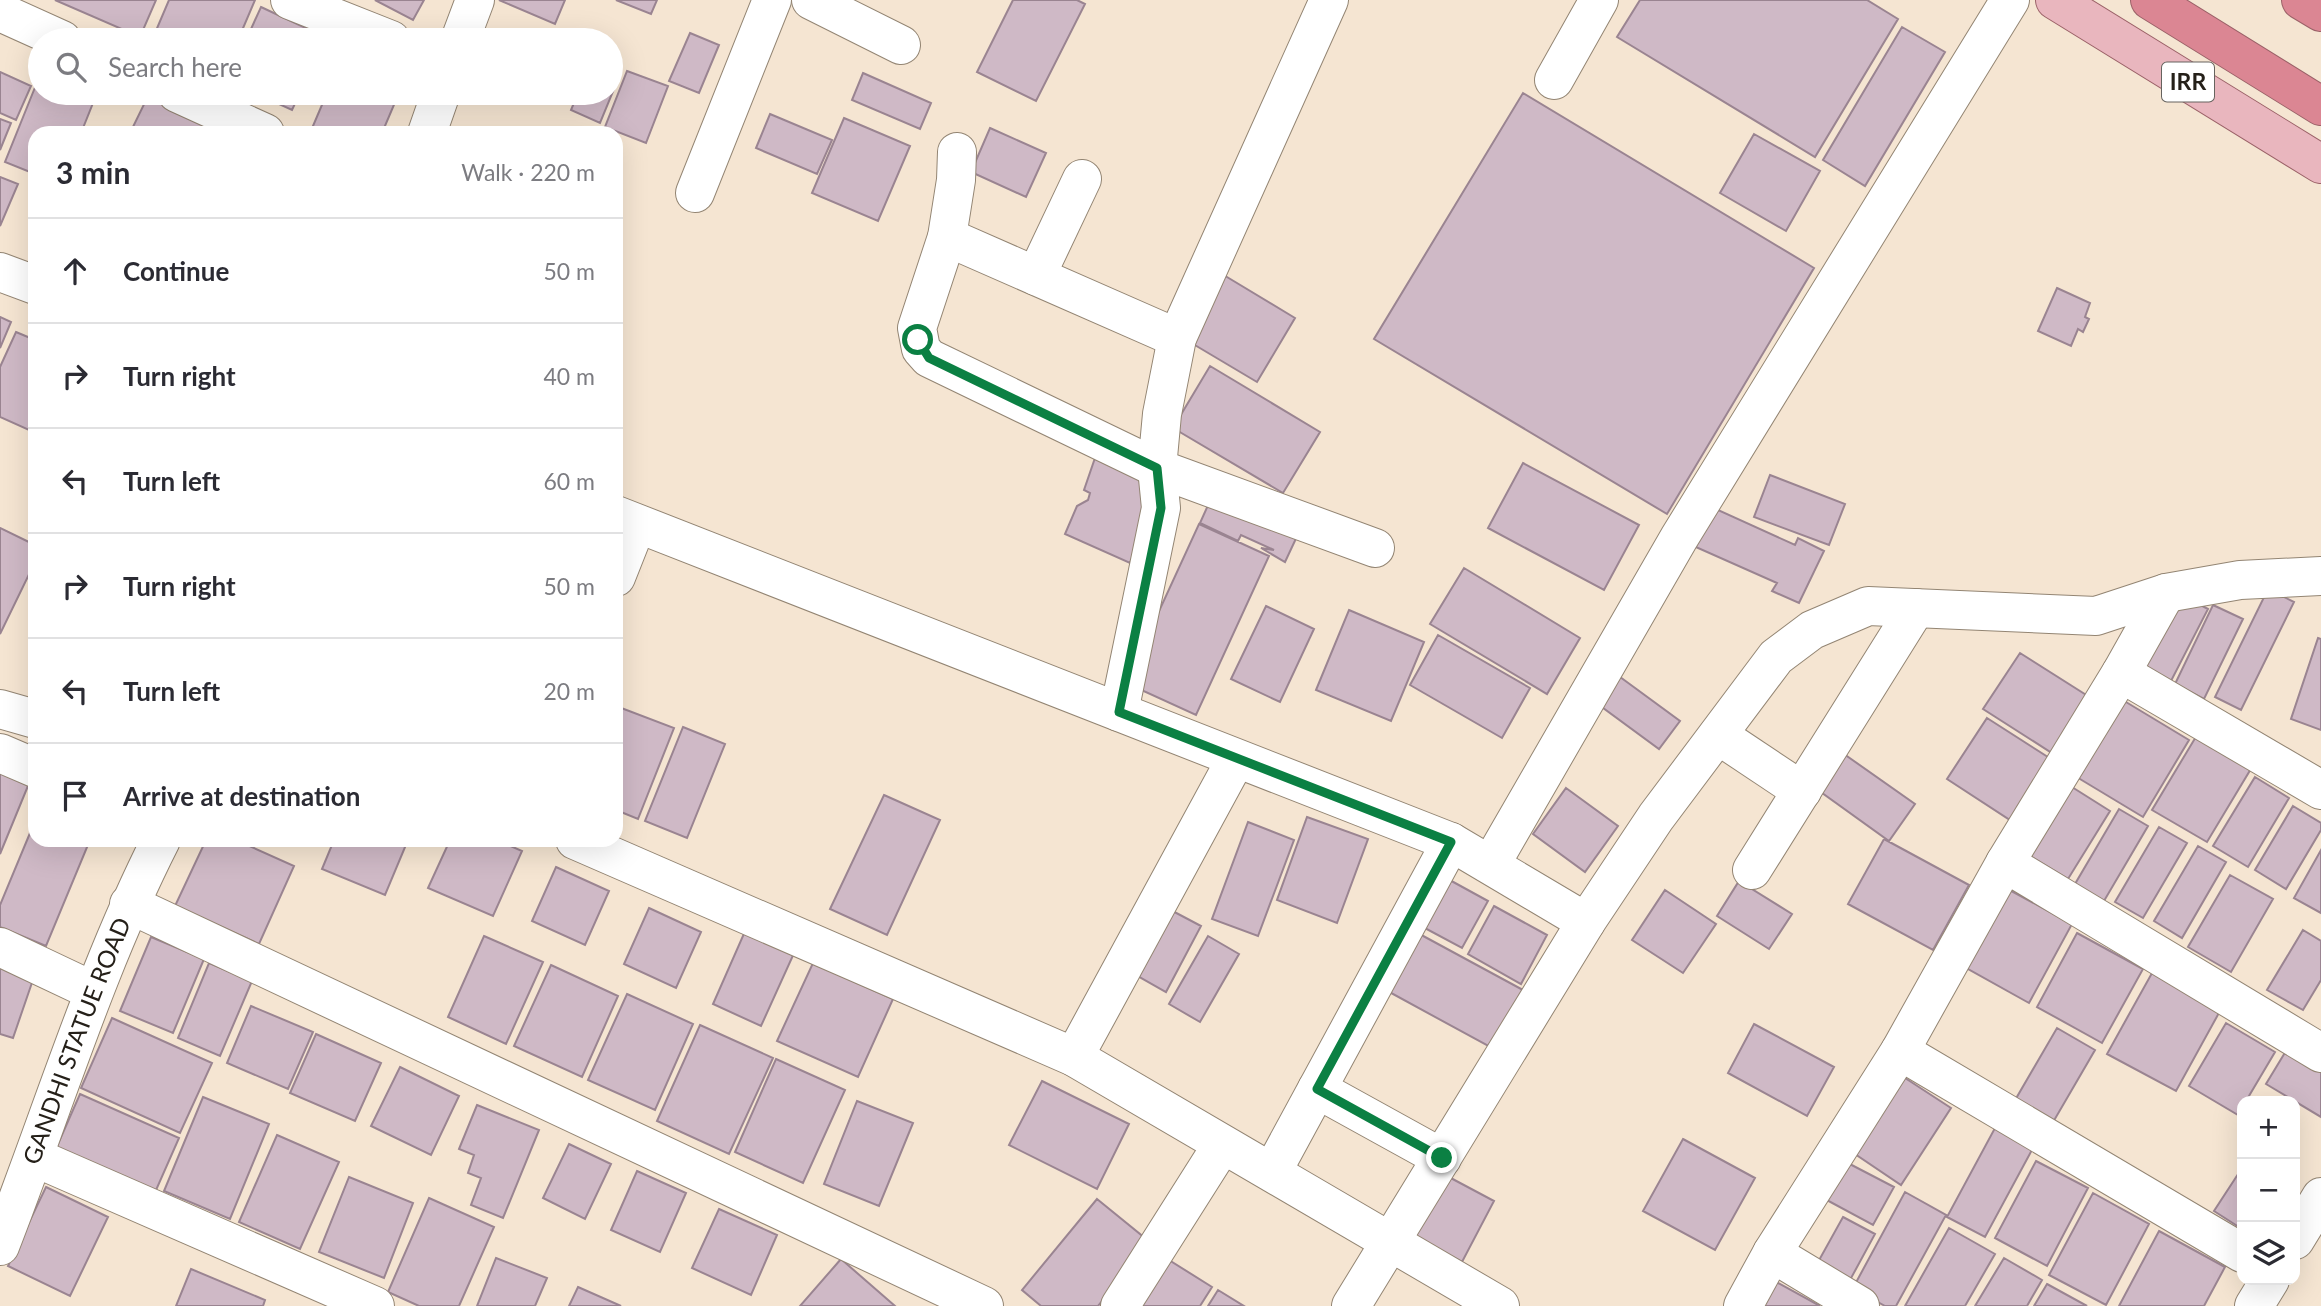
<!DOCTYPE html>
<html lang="en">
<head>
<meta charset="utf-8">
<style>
	body { margin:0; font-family:Lato,sans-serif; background:#f7f7f7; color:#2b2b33 }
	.controls { position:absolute; right:21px; bottom:21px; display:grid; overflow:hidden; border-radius:14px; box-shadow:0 7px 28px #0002 }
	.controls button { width:63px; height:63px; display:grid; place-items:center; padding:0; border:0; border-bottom:2px solid #e1e1e2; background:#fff; color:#2b2b33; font:35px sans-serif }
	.stop { position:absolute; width:21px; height:21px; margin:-16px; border:5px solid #0b8043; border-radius:50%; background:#fff }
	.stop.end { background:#0b8043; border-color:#fff; box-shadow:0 2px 7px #0008 }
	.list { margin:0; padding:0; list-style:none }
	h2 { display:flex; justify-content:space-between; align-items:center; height:91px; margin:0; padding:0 28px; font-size:30px }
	h2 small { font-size:23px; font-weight:400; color:#7c7c81 }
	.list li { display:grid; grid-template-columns:46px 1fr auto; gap:21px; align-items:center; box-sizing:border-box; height:105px; padding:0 28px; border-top:2px solid #e1e1e2 }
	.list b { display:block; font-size:26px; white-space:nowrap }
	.list em { font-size:23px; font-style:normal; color:#7c7c81 }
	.icon { flex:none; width:38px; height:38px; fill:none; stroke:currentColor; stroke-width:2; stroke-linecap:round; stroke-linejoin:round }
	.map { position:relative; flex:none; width:2321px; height:1306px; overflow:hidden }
	.search { position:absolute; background:#fff; box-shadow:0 7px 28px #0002; left:28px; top:28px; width:595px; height:77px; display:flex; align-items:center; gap:18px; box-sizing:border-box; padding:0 24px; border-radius:38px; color:#7c7c81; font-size:26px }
	.panel { position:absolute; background:#fff; box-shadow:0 7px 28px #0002; left:28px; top:126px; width:595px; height:721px; border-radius:21px }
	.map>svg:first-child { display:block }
	.building { fill:#cfb9c6; stroke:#9a8491; stroke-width:2 }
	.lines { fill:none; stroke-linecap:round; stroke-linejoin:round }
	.minor-casing { stroke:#938573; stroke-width:40 }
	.major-casing { stroke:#9b6268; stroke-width:40 }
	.highway-casing { stroke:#9b6268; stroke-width:40 }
	.minor { stroke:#fff; stroke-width:38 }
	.major { stroke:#e9b6be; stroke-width:38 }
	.highway { stroke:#db8693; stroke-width:38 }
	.route { stroke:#0b8043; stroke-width:9 }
	.labels { text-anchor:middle; stroke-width:5; stroke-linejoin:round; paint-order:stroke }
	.shield { fill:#fff; stroke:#66635e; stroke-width:2 }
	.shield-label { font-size:23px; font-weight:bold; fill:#252019 }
	.street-label { font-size:24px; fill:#252019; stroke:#fff }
</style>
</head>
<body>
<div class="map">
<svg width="2321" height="1306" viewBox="0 0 2321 1306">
	<rect width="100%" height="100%" fill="#f5e5d2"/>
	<path class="building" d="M 55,0 L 156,0 L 140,37 Z
		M 169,0 L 255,0 L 238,40 L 152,40 Z
		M 375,0 L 424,0 L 413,20 Z
		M 499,0 L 565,0 L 555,24 Z
		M 616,0 L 657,0 L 651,14 Z
		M 1013,0 L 1077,0 L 1085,4 L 1036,101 L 977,72 Z
		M 1640,0 L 1867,0 L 1898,19 L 1815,157 L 1617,37 Z
		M 261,7 L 325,37 L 324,40 L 246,40 Z
		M 1902,27 L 1945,52 L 1865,186 L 1823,160 Z
		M 690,33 L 719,45 L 699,93 L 669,81 Z
		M 627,71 L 668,86 L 646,143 L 605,127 Z
		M 0,72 L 31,86 L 16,120 L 0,113 Z
		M 863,73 L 931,103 L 920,129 L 852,100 Z
		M 40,75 L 40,93 L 97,93 L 81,133 L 35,133 L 35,174 L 5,162 Z
		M 611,87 L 614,89 L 600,123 L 571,110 L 576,98 L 563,93 L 611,93 Z
		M 255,93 L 300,93 L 292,110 Z
		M 327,93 L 399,93 L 382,133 L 310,133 Z
		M 1523,93 L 1814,268 L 1667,514 L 1374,339 Z
		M 149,94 L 211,124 L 207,133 L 130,133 Z
		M 770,114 L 832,140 L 817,174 L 756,148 Z
		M 844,118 L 910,146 L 878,221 L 812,193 Z
		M 0,119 L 11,123 L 0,150 Z
		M 990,128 L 1046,153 L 1026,197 L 971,172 Z
		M 1754,134 L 1820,171 L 1786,231 L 1720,193 Z
		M 0,177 L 18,184 L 0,226 Z
		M 1222,274 L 1295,318 L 1257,382 L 1183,338 Z
		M 2057,288 L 2090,303 L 2085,317 L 2089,319 L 2083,332 L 2078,329 L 2071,346 L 2038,331 Z
		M 0,317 L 11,322 L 0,348 Z
		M 16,332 L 35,340 L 35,416 L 29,430 L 0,417 L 0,367 Z
		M 1210,366 L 1320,432 L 1283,493 L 1173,428 Z
		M 1095,458 L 1151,477 L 1153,511 L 1130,563 L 1065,534 L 1077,506 L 1088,500 L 1090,493 L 1084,490 Z
		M 1523,463 L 1639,525 L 1604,590 L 1488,528 Z
		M 1770,475 L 1845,504 L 1829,545 L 1754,517 Z
		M 1214,492 L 1300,530 L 1285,562 L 1261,548 L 1274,550 L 1241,535 L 1238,541 L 1200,523 Z
		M 1707,505 L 1795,545 L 1798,538 L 1824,551 L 1799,603 L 1772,591 L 1777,583 L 1689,544 Z
		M 1199,524 L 1269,556 L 1196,715 L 1126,683 Z
		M 0,528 L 35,545 L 35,562 L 0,634 Z
		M 1464,568 L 1580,638 L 1547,694 L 1430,624 Z
		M 2268,589 L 2294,602 L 2241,710 L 2215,697 Z
		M 2178,593 L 2208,609 L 2171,681 L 2141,666 Z
		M 2213,605 L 2243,619 L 2204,699 L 2175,684 Z
		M 1266,606 L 1314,629 L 1280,702 L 1231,679 Z
		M 1349,610 L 1424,642 L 1391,721 L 1316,690 Z
		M 1438,635 L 1530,688 L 1502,738 L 1410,685 Z
		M 2318,638 L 2321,639 L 2321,730 L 2291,719 Z
		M 2020,653 L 2091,698 L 2055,755 L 1983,709 Z
		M 1616,674 L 1680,721 L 1659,749 L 1595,702 Z
		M 2116,696 L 2189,740 L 2143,817 L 2070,773 Z
		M 616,706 L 674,728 L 638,819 L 616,810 Z
		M 1987,718 L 2051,759 L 2010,820 L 1947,779 Z
		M 683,727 L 725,744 L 687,838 L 645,821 Z
		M 2197,735 L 2252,767 L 2207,842 L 2152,810 Z
		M 1844,754 L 1915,804 L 1889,841 L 1818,790 Z
		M 0,769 L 30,781 L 0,854 Z
		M 2255,777 L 2289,798 L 2248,867 L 2213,846 Z
		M 2064,782 L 2110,811 L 2068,879 L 2022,851 Z
		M 1566,788 L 1618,826 L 1585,872 L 1533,834 Z
		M 884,795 L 940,820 L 887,935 L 830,909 Z
		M 2293,806 L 2321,823 L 2321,830 L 2286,889 L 2255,870 Z
		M 2119,809 L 2148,826 L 2104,901 L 2075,884 Z
		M 1307,817 L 1368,839 L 1337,923 L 1277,900 Z
		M 35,821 L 35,840 L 90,840 L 46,946 L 0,927 L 0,905 Z
		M 1248,822 L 1294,840 L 1258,936 L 1212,919 Z
		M 2159,827 L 2187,843 L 2143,918 L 2115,902 Z
		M 1884,839 L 1969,885 L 1933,950 L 1848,904 Z
		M 206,840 L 236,840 L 294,866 L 259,944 L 175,906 Z
		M 334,840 L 408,840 L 385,895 L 322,869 Z
		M 450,840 L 497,840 L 522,851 L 493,916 L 428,888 Z
		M 2198,846 L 2226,862 L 2182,938 L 2154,921 Z
		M 2321,850 L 2321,913 L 2294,898 Z
		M 556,867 L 609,891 L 585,945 L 532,921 Z
		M 2230,875 L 2273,899 L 2231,972 L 2188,947 Z
		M 1446,878 L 1488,901 L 1462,948 L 1421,926 Z
		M 1739,881 L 1792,914 L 1769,949 L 1717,916 Z
		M 2004,887 L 2072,924 L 2029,1003 L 1961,965 Z
		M 1665,890 L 1716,924 L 1683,973 L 1632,940 Z
		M 1494,906 L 1547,935 L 1521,984 L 1468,954 Z
		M 1165,907 L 1201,926 L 1166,992 L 1129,971 Z
		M 649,908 L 701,932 L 676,988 L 624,964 Z
		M 746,929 L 795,951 L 761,1026 L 713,1004 Z
		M 2303,930 L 2321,941 L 2321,980 L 2303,1010 L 2267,990 Z
		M 1414,931 L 1523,990 L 1492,1048 L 1382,988 Z
		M 2077,933 L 2143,969 L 2102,1043 L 2037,1007 Z
		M 484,936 L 543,962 L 506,1044 L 448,1017 Z
		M 1208,936 L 1239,954 L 1200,1022 L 1169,1004 Z
		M 151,937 L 204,959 L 173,1033 L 120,1011 Z
		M 0,959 L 36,971 L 13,1038 L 0,1034 Z
		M 209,963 L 252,981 L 220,1056 L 178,1038 Z
		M 813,963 L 893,999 L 858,1077 L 777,1041 Z
		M 551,965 L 618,996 L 582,1077 L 514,1046 Z
		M 2152,973 L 2220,1011 L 2176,1091 L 2107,1054 Z
		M 627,994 L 693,1024 L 655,1110 L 588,1080 Z
		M 251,1006 L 313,1032 L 288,1089 L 227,1063 Z
		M 112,1018 L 212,1063 L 180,1133 L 81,1088 Z
		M 2226,1023 L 2275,1052 L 2246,1101 L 2242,1101 L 2238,1115 L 2189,1086 Z
		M 1754,1024 L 1834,1067 L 1807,1116 L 1728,1073 Z
		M 700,1025 L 773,1058 L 729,1154 L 657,1121 Z
		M 2057,1028 L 2095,1050 L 2052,1124 L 2014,1102 Z
		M 316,1034 L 381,1063 L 355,1121 L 290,1093 Z
		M 2289,1046 L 2321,1066 L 2321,1117 L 2266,1084 Z
		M 776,1059 L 845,1090 L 803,1183 L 735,1152 Z
		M 400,1067 L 459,1096 L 431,1155 L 371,1126 Z
		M 1902,1076 L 1951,1108 L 1901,1185 L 1852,1152 Z
		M 1042,1081 L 1129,1124 L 1097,1189 L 1009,1145 Z
		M 80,1094 L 179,1138 L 153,1197 L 54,1153 Z
		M 203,1097 L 269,1124 L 230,1219 L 164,1191 Z
		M 857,1101 L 913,1123 L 879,1206 L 824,1184 Z
		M 477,1105 L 539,1130 L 503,1218 L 471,1205 L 481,1178 L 468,1173 L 474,1155 L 459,1149 Z
		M 1995,1128 L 2033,1148 L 1985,1237 L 1947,1217 Z
		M 277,1135 L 339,1162 L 300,1249 L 239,1222 Z
		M 1683,1139 L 1755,1178 L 1715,1250 L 1643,1211 Z
		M 569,1144 L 611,1164 L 585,1219 L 543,1198 Z
		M 1844,1161 L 1894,1187 L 1873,1225 L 1823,1198 Z
		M 2036,1161 L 2088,1188 L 2047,1266 L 1995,1238 Z
		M 2242,1168 L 2242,1229 L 2214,1211 Z
		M 637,1171 L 686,1193 L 660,1252 L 611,1230 Z
		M 1447,1176 L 1494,1201 L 1462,1262 L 1414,1237 Z
		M 349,1177 L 413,1203 L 384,1278 L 319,1252 Z
		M 46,1187 L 108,1217 L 70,1296 L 8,1266 Z
		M 1905,1192 L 1946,1215 L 1896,1306 L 1885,1306 L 1853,1288 Z
		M 2093,1193 L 2149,1224 L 2106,1305 L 2049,1275 Z
		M 429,1198 L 494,1227 L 459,1306 L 419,1306 L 388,1292 Z
		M 1097,1199 L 1151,1243 L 1098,1306 L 1041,1306 L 1022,1290 Z
		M 719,1209 L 777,1235 L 751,1295 L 692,1268 Z
		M 1843,1217 L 1875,1234 L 1850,1280 L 1818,1262 Z
		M 1949,1228 L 1995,1254 L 1965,1306 L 1905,1306 Z
		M 2159,1231 L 2225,1267 L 2204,1306 L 2119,1306 Z
		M 1161,1255 L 1212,1287 L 1200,1306 L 1129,1306 Z
		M 496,1258 L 547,1278 L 535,1306 L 477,1306 Z
		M 2004,1258 L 2042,1280 L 2027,1306 L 1975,1306 Z
		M 841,1259 L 895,1306 L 800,1306 Z
		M 191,1269 L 265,1300 L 263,1306 L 176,1306 Z
		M 1769,1278 L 1820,1306 L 1753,1306 Z
		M 2047,1284 L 2087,1306 L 2034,1306 Z
		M 578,1287 L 621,1306 L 569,1306 Z
		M 1218,1290 L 1244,1306 L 1208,1306 Z"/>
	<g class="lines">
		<g class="minor-casing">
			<g id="minor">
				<path d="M 290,0 L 391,40"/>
				<path d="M 811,0 L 901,45"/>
				<path d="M 0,12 L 62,40"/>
				<path d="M 460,40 L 475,0"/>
				<path d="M 1554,80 L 1599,0"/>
				<path d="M 177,93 L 265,133"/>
				<path d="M 427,133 L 441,93"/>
				<path d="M 957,152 L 956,180 L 947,237 L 917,328 L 921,349 L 929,358 L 1157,468 L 1375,548"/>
				<path d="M 695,193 L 772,0"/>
				<path d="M 947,237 L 1177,338"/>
				<path d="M 0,272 L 35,285"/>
				<path d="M 1036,276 L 1082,179"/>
				<path d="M 616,515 L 1451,842 L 1586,922"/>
				<path d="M 616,577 L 637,524"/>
				<path d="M 2121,673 L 2321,790"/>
				<path d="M 0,709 L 35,719"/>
				<path d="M 1119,712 L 1161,508 L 1157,468 L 1162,414 L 1177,338 L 1329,0"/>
				<path d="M 1718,735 L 1802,791"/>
				<path d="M 0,753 L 35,768"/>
				<path d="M 575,840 L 1074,1057 L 1500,1306"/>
				<path d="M 2005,863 L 2121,673 L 2166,593"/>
				<path d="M 1491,864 L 1679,538 L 2010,0"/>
				<path d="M 1752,870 L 1916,608"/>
				<path d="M 129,904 L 984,1306"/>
				<path d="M 0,947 L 93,991"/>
				<path d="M 1900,1051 L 2242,1253"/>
				<path d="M 1074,1057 L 1236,759"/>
				<path d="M 1317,1089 L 1442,1158"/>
				<path d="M 34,1157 L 375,1306"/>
				<path d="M 1272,1172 L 1451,842"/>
				<path d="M 2295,1240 L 2321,1197"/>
				<path id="s1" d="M 0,1246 C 53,1110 95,970 161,840"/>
				<path d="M 1772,1253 L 1860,1306"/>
				<path d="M 1120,1306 L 1222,1145"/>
				<path d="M 1351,1306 L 1586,922 L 1656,817 L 1776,657 L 1812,630 L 1868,606 L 2096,616 L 2166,593 L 2240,580 L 2321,576"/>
				<path d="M 1743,1306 L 1772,1253 L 1900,1051 L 2005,863 L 2321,1053"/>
				<path d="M 2254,1306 L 2270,1280"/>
			</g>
		</g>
		<g class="major-casing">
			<path id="major" d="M 2055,0 L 2321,164"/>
		</g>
		<g class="highway-casing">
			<path id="highway" d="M 2150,0 L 2321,106
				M 2301,0 L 2321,12"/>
		</g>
		<use href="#minor" class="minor"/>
		<use href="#major" class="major"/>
		<use href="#highway" class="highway"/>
	</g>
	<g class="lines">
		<path class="route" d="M 918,340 L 929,358 L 1157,468 L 1161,508 L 1119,712 L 1451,842 L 1317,1089 L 1442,1158"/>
	</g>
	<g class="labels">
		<rect class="shield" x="2162" y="62.5" width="52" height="39" rx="5"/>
		<g class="shield-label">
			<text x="2188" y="90">IRR</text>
		</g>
		<g class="street-label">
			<text dy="8" stroke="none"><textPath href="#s1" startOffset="219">GANDHI STATUE ROAD</textPath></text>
		</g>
	</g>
</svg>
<div class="controls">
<button>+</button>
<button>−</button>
<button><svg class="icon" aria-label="layers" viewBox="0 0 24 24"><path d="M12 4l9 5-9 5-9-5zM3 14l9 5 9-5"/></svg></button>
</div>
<div class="stop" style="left:918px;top:340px"></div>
<div class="stop end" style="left:1442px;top:1158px"></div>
<div class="search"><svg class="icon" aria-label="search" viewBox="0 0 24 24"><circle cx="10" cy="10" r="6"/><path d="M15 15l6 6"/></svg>Search here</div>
<section class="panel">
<h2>3 min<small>Walk · 220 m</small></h2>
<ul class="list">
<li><svg class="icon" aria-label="ahead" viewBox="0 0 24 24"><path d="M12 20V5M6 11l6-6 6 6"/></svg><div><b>Continue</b></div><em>50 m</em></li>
<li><svg class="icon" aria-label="right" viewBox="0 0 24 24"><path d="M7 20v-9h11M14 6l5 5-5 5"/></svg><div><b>Turn right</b></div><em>40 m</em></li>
<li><svg class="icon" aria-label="left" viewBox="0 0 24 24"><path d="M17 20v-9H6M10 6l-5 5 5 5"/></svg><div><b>Turn left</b></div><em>60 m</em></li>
<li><svg class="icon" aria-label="right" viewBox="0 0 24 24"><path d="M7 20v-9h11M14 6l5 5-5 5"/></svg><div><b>Turn right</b></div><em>50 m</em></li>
<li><svg class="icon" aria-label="left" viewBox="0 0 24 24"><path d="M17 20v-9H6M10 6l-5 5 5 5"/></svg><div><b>Turn left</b></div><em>20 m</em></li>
<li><svg class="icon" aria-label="arrive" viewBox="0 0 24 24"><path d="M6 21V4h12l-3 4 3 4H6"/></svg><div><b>Arrive at destination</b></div></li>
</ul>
</section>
</div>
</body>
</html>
